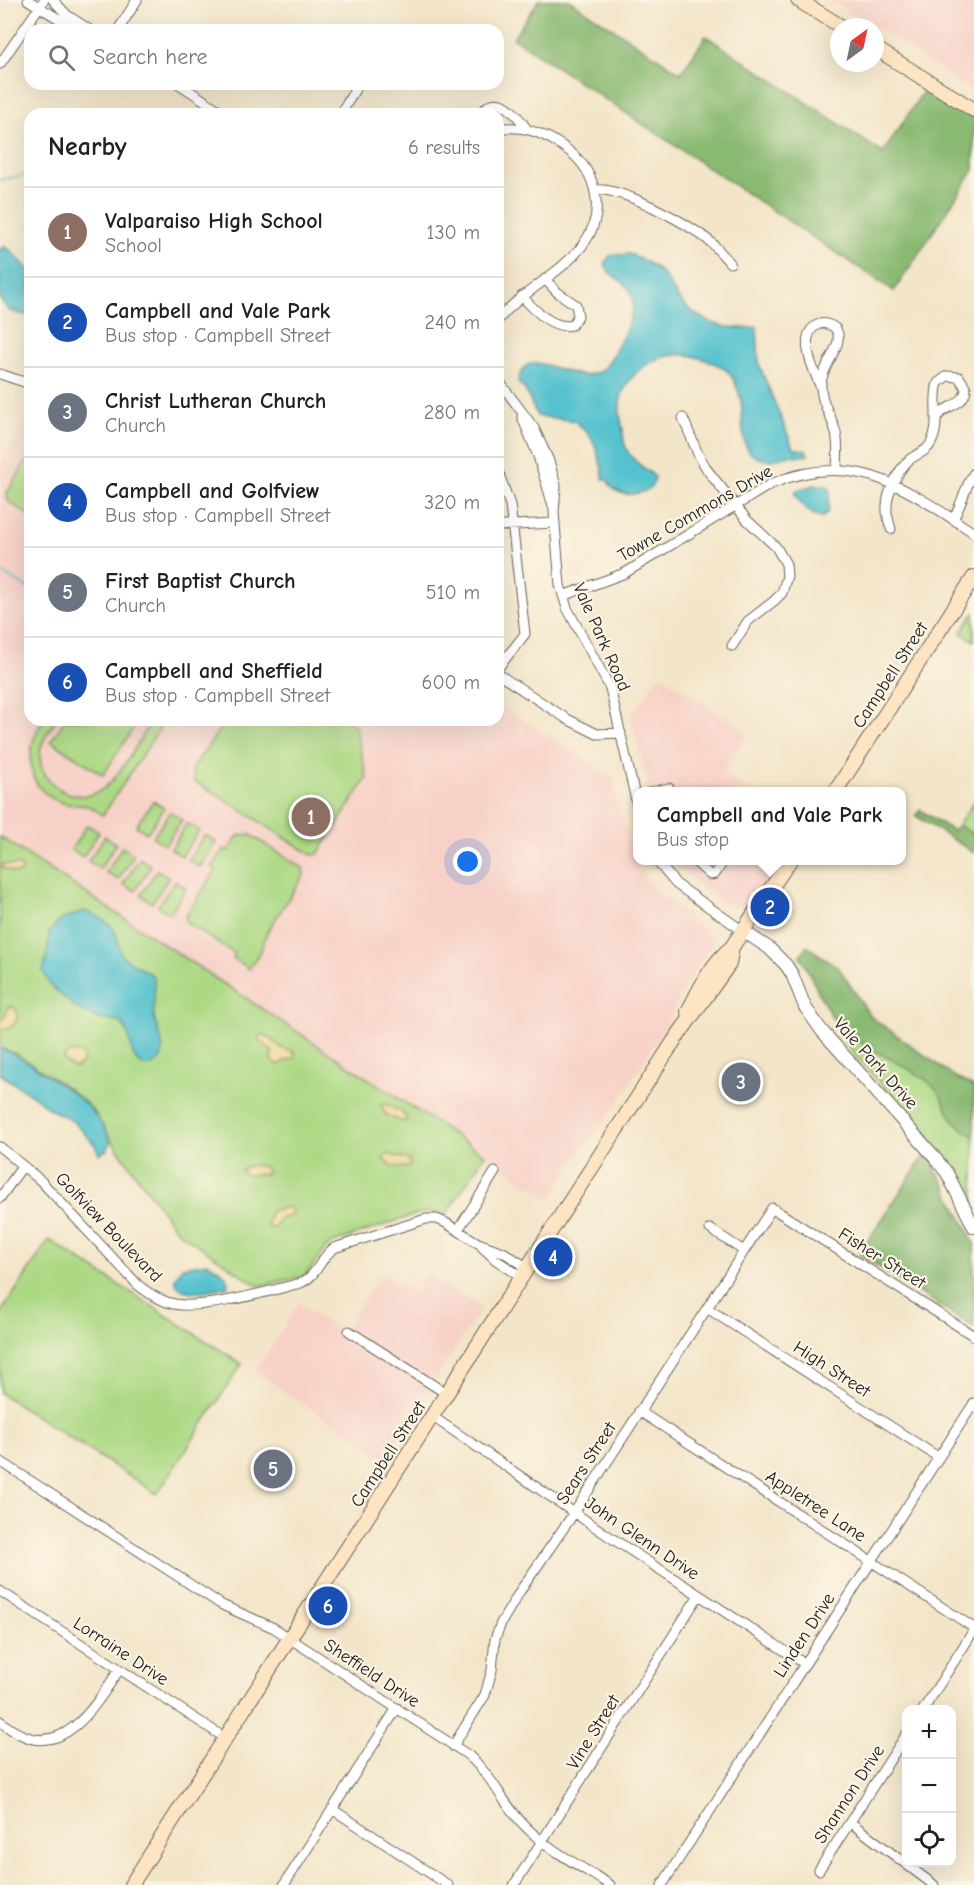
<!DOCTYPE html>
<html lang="en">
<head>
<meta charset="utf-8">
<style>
	body { margin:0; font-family:"Comic Neue",sans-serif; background:#f6f6f6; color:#202124 }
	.controls { position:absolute; right:18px; bottom:18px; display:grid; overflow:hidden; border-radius:12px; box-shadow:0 6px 24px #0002 }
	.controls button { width:54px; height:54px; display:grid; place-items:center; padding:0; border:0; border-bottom:2px solid #e0e0e0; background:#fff; color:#202124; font:30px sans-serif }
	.compass { position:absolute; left:830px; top:18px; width:54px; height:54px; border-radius:50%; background:#fff; box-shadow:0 6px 24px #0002; rotate:33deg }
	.you { position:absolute; left:468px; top:862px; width:21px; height:21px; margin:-15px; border:4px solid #fff; border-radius:50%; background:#1a73e8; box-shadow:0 0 0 9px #1a73e833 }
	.badge { display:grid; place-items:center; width:39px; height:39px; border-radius:50%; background:#b5179e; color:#fff; font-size:20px; font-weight:700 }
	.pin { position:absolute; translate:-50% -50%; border:3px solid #fff; box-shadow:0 2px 6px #0006 }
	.popup { position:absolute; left:633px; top:787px; width:273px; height:78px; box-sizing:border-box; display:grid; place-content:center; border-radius:12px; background:#fff; filter:drop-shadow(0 2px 4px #0005); font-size:20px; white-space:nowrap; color:#757577 }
	.popup b { font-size:22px; color:#202124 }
	.popup::after { content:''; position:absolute; left:50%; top:100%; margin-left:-12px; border:12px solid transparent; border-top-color:#fff }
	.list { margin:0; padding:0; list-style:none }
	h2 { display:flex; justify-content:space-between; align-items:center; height:78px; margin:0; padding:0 24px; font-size:26px }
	h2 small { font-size:20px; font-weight:400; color:#757577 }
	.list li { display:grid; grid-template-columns:39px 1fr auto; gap:18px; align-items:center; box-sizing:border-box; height:90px; padding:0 24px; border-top:2px solid #e0e0e0 }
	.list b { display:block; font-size:22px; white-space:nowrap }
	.list p { margin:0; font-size:20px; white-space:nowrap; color:#757577 }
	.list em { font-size:20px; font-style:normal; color:#757577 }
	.icon { flex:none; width:33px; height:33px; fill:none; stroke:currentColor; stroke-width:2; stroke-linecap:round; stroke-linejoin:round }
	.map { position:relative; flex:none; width:974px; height:1885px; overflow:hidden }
	.search { position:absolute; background:#fff; box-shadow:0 6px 24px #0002; left:24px; top:24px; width:480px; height:66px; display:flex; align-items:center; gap:15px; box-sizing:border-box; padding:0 21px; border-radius:18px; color:#757577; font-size:22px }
	.panel { position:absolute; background:#fff; box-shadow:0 6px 24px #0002; left:24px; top:108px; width:480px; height:618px; border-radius:18px }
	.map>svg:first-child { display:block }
	.built { fill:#f7d1c7 }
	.green { fill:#add985; stroke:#647a50; stroke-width:1.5 }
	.forest { fill:#8ab972; stroke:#536a47; stroke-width:1.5 }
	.sand { fill:#eeda9e; stroke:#857b5d; stroke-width:1.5 }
	.water { fill:#56c2cf; stroke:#396f76; stroke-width:1.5 }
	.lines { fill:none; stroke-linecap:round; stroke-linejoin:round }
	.stream { stroke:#56c2cf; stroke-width:2 }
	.minor-casing { stroke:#676259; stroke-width:11 }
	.tertiary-casing { stroke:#676259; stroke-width:14 }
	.secondary-casing { stroke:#676259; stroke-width:16 }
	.minor { stroke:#fff; stroke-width:9 }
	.tertiary { stroke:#fff; stroke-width:12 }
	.secondary { stroke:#fde5c4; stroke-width:14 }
	.labels { text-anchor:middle; stroke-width:4.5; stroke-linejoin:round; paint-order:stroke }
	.street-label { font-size:18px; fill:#1c1c1c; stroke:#fcf5e5 }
</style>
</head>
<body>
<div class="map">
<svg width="974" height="1885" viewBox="0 0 974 1885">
	<rect width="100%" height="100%" fill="#fcf5e5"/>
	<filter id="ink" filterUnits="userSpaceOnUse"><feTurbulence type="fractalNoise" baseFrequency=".0167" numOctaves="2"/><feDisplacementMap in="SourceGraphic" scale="12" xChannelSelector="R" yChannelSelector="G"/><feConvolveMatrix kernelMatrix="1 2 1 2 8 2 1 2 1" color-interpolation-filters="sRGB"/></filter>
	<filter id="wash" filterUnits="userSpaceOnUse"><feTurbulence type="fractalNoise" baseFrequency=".008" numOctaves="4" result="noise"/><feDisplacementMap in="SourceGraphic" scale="24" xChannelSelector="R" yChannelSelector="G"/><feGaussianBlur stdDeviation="1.35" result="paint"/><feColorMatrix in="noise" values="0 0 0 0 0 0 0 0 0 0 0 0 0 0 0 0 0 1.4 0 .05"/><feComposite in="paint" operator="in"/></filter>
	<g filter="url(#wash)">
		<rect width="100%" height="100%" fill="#f3e5c9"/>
		<path class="built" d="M 830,0 L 974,0 L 974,92 L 875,27 Z
			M 30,418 L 30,720 L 498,720 L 498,703 L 613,778 L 618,804 L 638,865 L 657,892 L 709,933 L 713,939 L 713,943 L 679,996 L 668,1024 L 605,1121 L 591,1136 L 550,1199 L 0,837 L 0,464 Z
			M 660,674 L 748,733 L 722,773 L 750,791 L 649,791 L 631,715 Z
			M 674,861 L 779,861 L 761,888 L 751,900 L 736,907 L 731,907 L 695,883 Z
			M 382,1273 L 414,1292 L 427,1273 L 481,1308 L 386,1458 L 255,1372 L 299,1303 L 342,1333 Z"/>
		<path class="green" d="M 30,455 L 30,516 L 8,501 L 7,493 Z
			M 974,613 L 974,641 L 961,633 Z
			M 43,720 L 56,720 C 49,730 41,741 40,754 C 39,786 77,807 103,789 C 120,778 140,738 152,720 L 165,720 L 103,815 C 99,813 95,809 91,807 C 83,804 72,806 63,803 C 24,790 24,750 43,720 Z
			M 65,720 L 139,720 L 103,775 L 51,741 Z
			M 226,720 L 346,720 L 355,726 L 367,778 L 318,854 L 312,855 L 213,792 L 194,782 L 192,769 Z
			M 153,801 L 164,808 L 147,833 L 136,826 Z
			M 974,802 L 974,835 L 958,825 Z
			M 170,812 L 182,820 L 165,845 L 153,837 Z
			M 187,823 L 199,831 L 182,856 L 171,849 Z
			M 87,825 L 99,832 L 83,857 L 71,850 Z
			M 249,834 L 303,868 L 304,875 L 267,932 L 261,950 L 249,969 L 233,958 L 235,954 L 187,923 L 185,917 L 216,870 L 212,867 L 224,849 L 228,851 L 238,836 Z
			M 205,835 L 216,842 L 200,867 L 188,860 Z
			M 105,836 L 116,844 L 100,869 L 88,861 Z
			M 0,837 L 485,1155 L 446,1215 L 427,1212 L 417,1214 L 332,1243 C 319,1252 315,1268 302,1277 L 258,1286 L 176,1230 L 110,1138 L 95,1113 L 87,1104 L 68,1088 L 15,1053 L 0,1048 Z
			M 122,847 L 134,855 L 118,880 L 106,872 Z
			M 140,858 L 151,866 L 135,891 L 123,884 Z
			M 157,870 L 169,877 L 152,903 L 141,895 Z
			M 175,881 L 186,888 L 170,914 L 158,906 Z
			M 832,1016 C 858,1048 899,1059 931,1083 C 944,1093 944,1110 955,1122 C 960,1127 968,1132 974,1136 L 974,1203 L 945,1154 L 851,1051 Z
			M 49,1240 L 242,1364 L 157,1494 L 0,1393 L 0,1314 Z"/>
		<path class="forest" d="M 539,0 L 569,0 L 681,73 L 706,36 L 883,153 L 926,87 L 974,118 L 974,170 L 894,291 L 513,38 Z
			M 920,810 L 953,831 L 958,825 L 974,835 L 974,853 L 916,816 Z
			M 807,946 L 839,968 L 870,1016 L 958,1079 L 974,1087 L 974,1136 C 968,1132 960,1128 955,1122 C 945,1111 944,1094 931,1084 C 904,1062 867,1052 841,1028 C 825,1012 813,977 800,956 Z
			M 924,1156 L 940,1176 L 974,1243 L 974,1328 L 859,1254 Z"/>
		<path class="sand" d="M 3,864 L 20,866 L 23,870 L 17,874 L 2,868 Z
			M 13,1006 L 18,1014 C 17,1024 10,1030 0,1030 L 0,1020 L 5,1017 L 8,1007 Z
			M 261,1034 L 265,1035 L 282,1048 L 294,1052 L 295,1058 L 285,1061 L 278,1065 L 272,1060 L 272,1051 L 258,1039 Z
			M 76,1052 L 83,1055 C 85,1061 80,1066 75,1068 L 66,1063 L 63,1058 L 67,1054 Z
			M 386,1104 L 402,1112 L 407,1120 L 402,1122 L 385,1114 L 381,1105 Z
			M 387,1154 L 406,1159 L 409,1160 L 410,1166 C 399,1170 391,1167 383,1159 Z
			M 254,1165 L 264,1167 L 268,1172 L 266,1174 L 247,1175 L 241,1171 L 245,1167 Z
			M 289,1207 L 292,1211 L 290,1216 L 279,1219 L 274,1228 L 268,1228 L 268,1219 L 271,1211 Z"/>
		<path class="water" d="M 4,247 L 9,249 L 30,271 L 30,316 L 10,311 L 0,300 L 0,249 Z
			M 628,254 C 640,257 660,269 667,280 C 672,287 675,294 680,300 C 698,322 730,332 757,327 L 759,364 L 792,445 L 795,449 L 806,450 L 808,455 C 800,457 793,454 785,456 C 780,456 777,459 772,460 C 734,461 745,421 741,400 C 739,392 735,381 730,374 C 723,365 704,359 693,356 C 663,349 630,368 621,398 C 618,409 621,420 623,430 C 623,436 624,443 626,448 C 631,460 646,469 655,477 C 653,494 628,498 615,490 C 611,488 609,482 606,479 L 603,479 C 604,469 593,436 585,430 C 581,427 579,426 576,421 L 537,416 L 526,391 L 518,382 C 527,337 570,389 600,371 C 609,366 616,349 621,340 C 631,319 644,297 618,279 C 611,274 606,271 605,262 L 610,256 Z
			M 815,485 L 826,485 L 830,489 L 828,512 L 823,517 C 810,516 801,505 795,494 L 797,490 Z
			M 84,911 C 96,915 114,923 117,938 C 119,945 118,950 123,957 L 153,976 C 157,990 152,1003 154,1017 C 157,1031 171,1054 155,1064 C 149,1067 143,1066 138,1062 C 128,1054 134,1035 119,1021 L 99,1019 L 76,1008 L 50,985 L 43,971 L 48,950 L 49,933 L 59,921 Z
			M 0,1048 C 19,1055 32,1065 48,1076 C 73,1092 90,1104 105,1129 C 112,1141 113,1149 99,1154 L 95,1145 L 73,1121 L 48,1108 L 35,1097 L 0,1074 Z
			M 207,1263 C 217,1268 232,1275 227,1287 C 213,1288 178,1301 175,1279 L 182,1267 Z"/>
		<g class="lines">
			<path class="stream" d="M 0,180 L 30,174
				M 0,572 L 28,588 L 30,585"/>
		</g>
	</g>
	<g filter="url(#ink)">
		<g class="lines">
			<g class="minor-casing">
				<path id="minor" d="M 28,0 L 77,30
					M 53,0 L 67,15 L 90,30
					M 118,30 L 137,0
					M 0,64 L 44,0
					M 179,84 L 225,114
					M 341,114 L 358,84
					M 481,114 C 496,89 516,113 526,128
					M 498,129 C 525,124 548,135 569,151 C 583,162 592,176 595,193 C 608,256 530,280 498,320
					M 595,190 C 623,187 693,226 714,245 C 719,251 725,257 730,263
					M 522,296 C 533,309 554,330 572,325 L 578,316 L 576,305 L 557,292 L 545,279
					M 0,374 L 30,384
					M 498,380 L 534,428 L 549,461 L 556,486 L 554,512 L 560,585 L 567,608 L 610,688 L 638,809
					M 821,388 C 815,373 796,336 817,325 C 823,322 830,324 835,328 C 847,343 822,364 821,384 C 820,402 832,416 836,433 C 839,445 837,459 837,471
					M 522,417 L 538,456 L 553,506
					M 683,418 L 698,454 L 708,471 L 747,520 L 776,547 L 786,564 L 787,576 L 782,593 L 774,601 L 748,621 L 732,646
					M 498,471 L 510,505 L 525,634 L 498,668
					M 953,519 C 962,505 964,488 974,473
					M 498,526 L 555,523
					M 891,529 C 889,522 886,514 887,506 C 887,492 899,469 909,460 C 916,454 927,452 931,443 C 941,425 932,402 938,383 L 947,376 L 959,377 L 966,388 C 965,407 944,404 936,419
					M 563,596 L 625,573 L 771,484 C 854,448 907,489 974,533
					M 498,674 L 567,719 L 597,734 L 621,733
					M 651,792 L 669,788
					M 656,860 L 676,884 L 743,931
					M 693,860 L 710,875 L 715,874 L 724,860
					M 0,1147 L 40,1180 L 138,1285 C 149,1294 160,1301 174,1304 C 205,1310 269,1291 301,1283 C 317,1276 320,1258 334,1248 L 426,1219 L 437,1219 L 446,1223 L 478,1243 L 503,1252 L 528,1268
					M 0,1198 L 22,1167
					M 710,1229 L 744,1251
					M 458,1230 L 495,1172
					M 482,1247 L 496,1260 L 522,1277
					M 707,1308 L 938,1457
					M 349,1331 L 447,1394
					M 639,1411 L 974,1628
					M 433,1417 L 613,1539 L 805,1664
					M 0,1461 L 222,1605 L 274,1628 L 468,1755 C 493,1777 502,1802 523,1824 C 545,1848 582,1867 610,1885
					M 0,1591 L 225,1738
					M 923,1710 L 974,1630
					M 0,1721 C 6,1726 13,1731 20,1734 C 66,1758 98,1701 119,1670
					M 453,1746 L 485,1695 L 492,1670 L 495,1639 L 501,1623 L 520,1591 L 574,1513 L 772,1208 L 974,1336
					M 332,1809 L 448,1885
					M 851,1823 L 934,1885
					M 819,1870 L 906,1735
					M 284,1885 L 397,1708
					M 514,1885 L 699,1595
					M 662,1885 L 974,1403"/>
			</g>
			<g class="tertiary-casing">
				<path id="tertiary" d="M 743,931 L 769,948 L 786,965 L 792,974 L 805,1007 L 822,1031 L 931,1153 L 947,1173 L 974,1227"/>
			</g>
			<g class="secondary-casing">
				<path id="secondary" d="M 798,0 L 842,27
					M 875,48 L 974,110
					M 835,792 L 974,577
					M 688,1012 C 700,988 711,964 732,947 L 790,860
					M 131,1885 L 576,1192 L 674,1041 L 729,964 L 732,947"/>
			</g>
			<use href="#minor" class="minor"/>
			<use href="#tertiary" class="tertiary"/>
			<use href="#secondary" class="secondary"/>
		</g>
	</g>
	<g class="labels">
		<g class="street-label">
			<text transform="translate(695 513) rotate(-30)" y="6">Towne Commons Drive</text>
			<text transform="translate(602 637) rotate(66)" y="6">Vale Park Road</text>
			<text transform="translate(890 675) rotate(-57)" y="6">Campbell Street</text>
			<text transform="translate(876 1063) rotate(48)" y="6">Vale Park Drive</text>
			<text transform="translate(109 1227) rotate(46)" y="6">Golfview Boulevard</text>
			<text transform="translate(882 1258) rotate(32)" y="6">Fisher Street</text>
			<text transform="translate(832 1369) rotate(33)" y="6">High Street</text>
			<text transform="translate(388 1454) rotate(-57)" y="6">Campbell Street</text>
			<text transform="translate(586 1463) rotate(-57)" y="6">Sears Street</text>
			<text transform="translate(816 1506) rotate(33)" y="6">Appletree Lane</text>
			<text transform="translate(642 1538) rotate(34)" y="6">John Glenn Drive</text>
			<text transform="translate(804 1635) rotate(-57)" y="6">Linden Drive</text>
			<text transform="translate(121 1651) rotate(33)" y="6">Lorraine Drive</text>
			<text transform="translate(372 1673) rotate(33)" y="6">Sheffield Drive</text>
			<text transform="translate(593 1732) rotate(-58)" y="6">Vine Street</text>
			<text transform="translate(849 1794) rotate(-57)" y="6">Shannon Drive</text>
		</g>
	</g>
</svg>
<div class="controls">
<button>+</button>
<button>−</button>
<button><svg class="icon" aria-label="locate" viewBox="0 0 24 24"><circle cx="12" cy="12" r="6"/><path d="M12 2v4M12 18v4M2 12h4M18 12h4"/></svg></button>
</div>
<svg class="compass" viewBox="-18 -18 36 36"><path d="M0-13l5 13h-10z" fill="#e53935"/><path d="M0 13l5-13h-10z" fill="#757577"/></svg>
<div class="you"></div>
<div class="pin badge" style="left:311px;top:817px;background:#8d6e63">1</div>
<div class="pin badge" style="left:770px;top:907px;background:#1a4fb4">2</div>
<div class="popup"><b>Campbell and Vale Park</b>Bus stop</div>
<div class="pin badge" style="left:741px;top:1082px;background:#6b7280">3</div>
<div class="pin badge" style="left:553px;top:1257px;background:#1a4fb4">4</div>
<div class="pin badge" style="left:273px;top:1469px;background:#6b7280">5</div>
<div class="pin badge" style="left:328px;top:1606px;background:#1a4fb4">6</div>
<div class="search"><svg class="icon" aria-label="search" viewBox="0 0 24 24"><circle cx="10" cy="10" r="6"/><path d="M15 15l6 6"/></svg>Search here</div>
<section class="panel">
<h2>Nearby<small>6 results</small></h2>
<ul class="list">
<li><span class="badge" style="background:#8d6e63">1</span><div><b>Valparaiso High School</b><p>School</p></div><em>130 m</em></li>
<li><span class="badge" style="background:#1a4fb4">2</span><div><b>Campbell and Vale Park</b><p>Bus stop · Campbell Street</p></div><em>240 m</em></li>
<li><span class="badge" style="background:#6b7280">3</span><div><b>Christ Lutheran Church</b><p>Church</p></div><em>280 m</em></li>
<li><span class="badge" style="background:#1a4fb4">4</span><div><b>Campbell and Golfview</b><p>Bus stop · Campbell Street</p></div><em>320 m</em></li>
<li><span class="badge" style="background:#6b7280">5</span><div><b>First Baptist Church</b><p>Church</p></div><em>510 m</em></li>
<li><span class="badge" style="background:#1a4fb4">6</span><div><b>Campbell and Sheffield</b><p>Bus stop · Campbell Street</p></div><em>600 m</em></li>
</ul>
</section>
</div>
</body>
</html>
